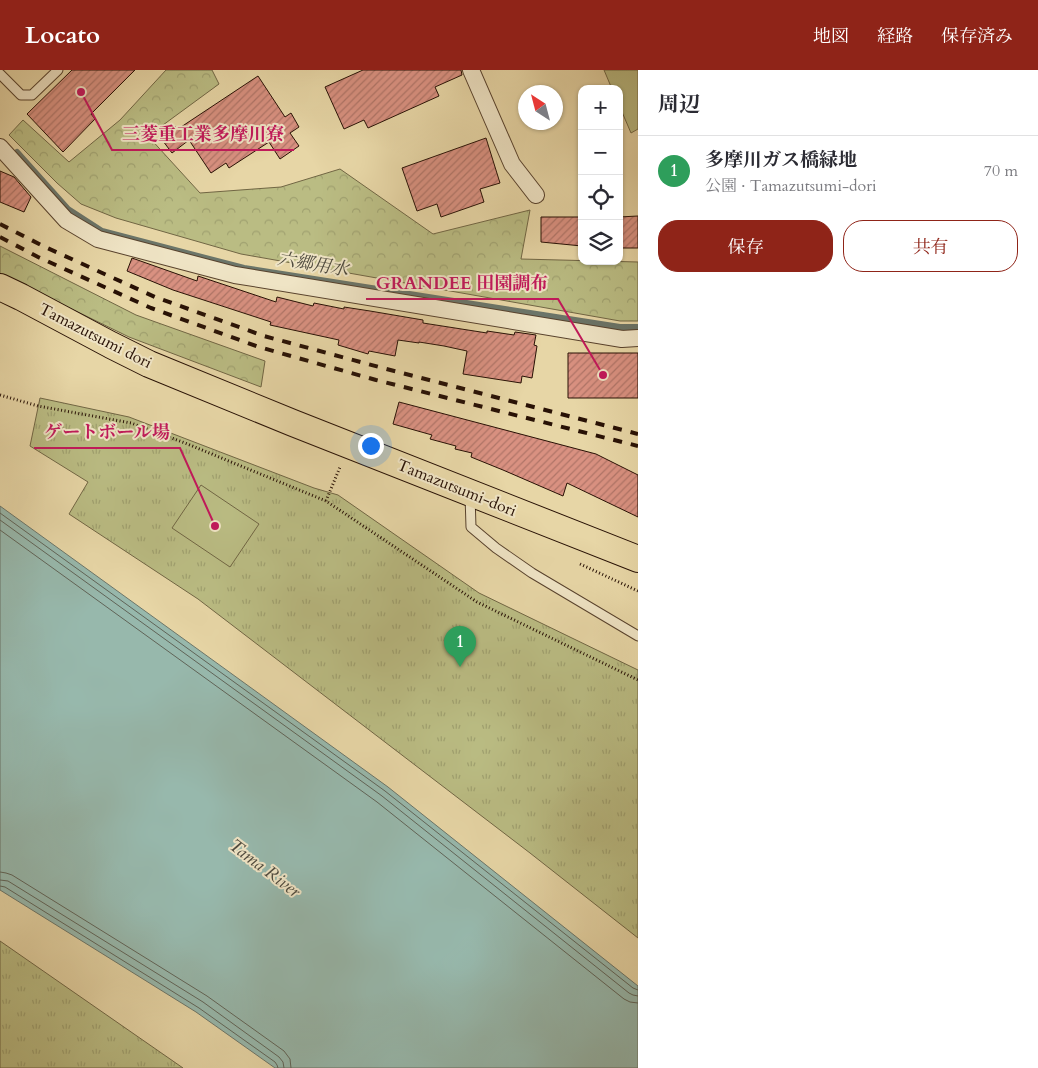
<!DOCTYPE html>
<html lang="ja">
<head>
<meta charset="utf-8">
<style>
	body { margin:0; font-family:Cardo,"Noto Serif JP",serif; background:#f2f2f3; color:#2b2b33 }
	.controls { position:absolute; right:15px; top:15px; display:grid; overflow:hidden; border-radius:10px; box-shadow:0 1px 4px #0004 }
	.controls button { width:45px; height:45px; display:grid; place-items:center; padding:0; border:0; border-bottom:1px solid #e1e1e2; background:#fff; color:#2b2b33; font:25px sans-serif }
	.compass { position:absolute; left:518px; top:15px; width:45px; height:45px; border-radius:50%; background:#fff; box-shadow:0 1px 4px #0004; rotate:324deg }
	.you { position:absolute; left:370px; top:375px; width:18px; height:18px; margin:-12px; border:4px solid #fff; border-radius:50%; background:#1a73e8; box-shadow:0 0 0 8px #1a73e833 }
	.badge { display:grid; place-items:center; width:32px; height:32px; border-radius:50%; background:#8f2418; color:#fff; font-size:16px; font-weight:700 }
	.pin { position:absolute; translate:-50% -41px; filter:drop-shadow(0 1px 2px #0008) }
	.pin::after { content:''; position:absolute; top:26px; width:18px; height:15px; background:inherit; clip-path:polygon(0 0,100% 0,50% 100%) }
	.list { margin:0; padding:0; list-style:none }
	h2 { display:flex; justify-content:space-between; align-items:center; height:65px; margin:0; padding:0 20px; font-size:21px }
	h2 small { font-size:16px; font-weight:400; color:#7c7c81 }
	.list li { display:grid; grid-template-columns:32px 1fr auto; gap:15px; align-items:center; box-sizing:border-box; height:70px; padding:0 20px; border-top:1px solid #e1e1e2 }
	.list b { display:block; font-size:19px; white-space:nowrap }
	.list p { margin:0; font-size:16px; white-space:nowrap; color:#7c7c81 }
	.list em { font-size:16px; font-style:normal; color:#7c7c81 }
	.actions { display:flex; gap:10px; padding:15px 20px }
	.actions a { flex:1; padding:11px 0; border:1px solid #8f2418; border-radius:20px; text-align:center; font-size:18px; color:#8f2418 }
	.actions .main { background:#8f2418; color:#fff }
	.icon { flex:none; width:28px; height:28px; fill:none; stroke:currentColor; stroke-width:2; stroke-linecap:round; stroke-linejoin:round }
	.map { position:relative; flex:none; width:638px; height:998px; overflow:hidden }
	header { display:flex; align-items:center; gap:30px; box-sizing:border-box; height:70px; padding:0 25px; background:#8f2418; color:#fff }
	header strong { font-size:24px }
	nav { display:flex; gap:28px; margin-inline-start:auto; font-size:18px }
	main { display:flex }
	aside { flex:1; background:#fff }
	.map>svg:first-child { display:block }
	.forest { fill:url(#forest-crowns); stroke:#716644 }
	.park { fill:url(#park-tufts); stroke:#716644 }
	.pitch { fill:#babc83; stroke:#716644 }
	.water { fill:#97b8ac; stroke:#6b7569 }
	.lines { fill:none; stroke-linecap:round; stroke-linejoin:round }
	.shore { stroke:#606458; stroke-width:1 }
	.stream { stroke:#6b7569; stroke-width:6 }
	.building { fill:url(#building-hatch); stroke:#281105 }
	.lane-casing { stroke:#58422d; stroke-width:11 }
	.street-casing { stroke:#58422d; stroke-width:18 }
	.primary-casing { stroke:#281105; stroke-width:28 }
	.path { stroke:#281105; stroke-width:3; stroke-dasharray:1 2.5; stroke-linecap:butt }
	.lane { stroke:#efe4c5; stroke-width:9 }
	.street { stroke:#efe4c5; stroke-width:16 }
	.primary { stroke:#e7d6a6; stroke-width:26 }
	.rail { stroke:#281105; stroke-width:4; stroke-dasharray:9 9; stroke-linecap:butt }
	.labels { text-anchor:middle; stroke-width:4; stroke-linejoin:round; paint-order:stroke }
	.street-label { font-size:16px; fill:#281105; stroke:#efe4c5 }
	.water-label { font-size:18px; font-style:italic; fill:#4f4b3f; stroke:#efe4c5 }
	.leader { fill:none; stroke:#c2185b; stroke-width:2 }
	.callout-dot { fill:#c2185b; stroke:#efe4c5; stroke-width:2 }
	.callout-label { font-size:18px; text-anchor:middle; font-weight:bold; fill:#c2185b; stroke:#efe4c5; stroke-width:4; stroke-linejoin:round; paint-order:stroke }
</style>
</head>
<body>
<header>
<strong>Locato</strong>
<nav><a>地図</a><a>経路</a><a>保存済み</a></nav>
</header>
<main>
<div class="map">
<svg width="638" height="998" viewBox="0 0 638 998">
	<defs>
		<pattern id="forest-crowns" width="20" height="18" patternUnits="userSpaceOnUse" patternTransform="scale(1.25)"><rect width="20" height="18" fill="#babc83"/><path d="M2 6a3 3 0 1 1 6 0M12 15a3 3 0 1 1 6 0" fill="none" stroke="#a0a170"/></pattern>
		<pattern id="park-tufts" width="24" height="20" patternUnits="userSpaceOnUse" patternTransform="scale(1.25)"><rect width="24" height="20" fill="#babc83"/><path d="M3 7l-1-3M5 7V3M7 7l1-3M15 17l-1-3M17 17v-4M19 17l1-3" fill="none" stroke="#a0a170"/></pattern>
		<pattern id="building-hatch" width="6" height="6" patternUnits="userSpaceOnUse" patternTransform="scale(1.25)"><rect width="6" height="6" fill="#d99181"/><path d="M-1 1l2-2M0 6l6-6M5 7l2-2" fill="none" stroke="#b07568"/></pattern>
	</defs>
	<rect width="100%" height="100%" fill="#e7d6a6"/>
	<filter id="stains"><feTurbulence type="fractalNoise" baseFrequency=".004" numOctaves="4"/><feColorMatrix values="0 0 0 0 .2 0 0 0 0 .09 0 0 0 0 .02 0 0 0 .5 -.17"/></filter>
	<radialGradient id="worn" r=".72"><stop offset=".6" stop-color="#630" stop-opacity="0"/><stop offset="1" stop-color="#630" stop-opacity=".3"/></radialGradient>
	<path class="forest" d="M 166,0 L 212,0 L 219,14 L 148,66 L 200,123 L 281,117 L 340,99 L 433,164 L 530,140 L 521,189 L 638,192 L 638,251 L 620,251 L 241,184 L 116,148 L 81,134 L 57,113 L 9,65 L 23,50 L 69,92 L 120,50 Z
		M 0,176 L 136,245 L 265,291 L 261,317 L 129,267 L 0,204 Z"/>
	<path class="park" d="M 40,328 L 129,347 L 314,418 L 338,425 L 479,523 L 638,600 L 638,868 L 530,783 L 198,529 L 69,444 L 88,412 L 30,376 Z
		M 0,871 L 183,998 L 0,998 Z"/>
	<path class="pitch" d="M 604,0 L 638,0 L 638,59 L 631,63 L 619,35 L 619,19 L 612,19 Z
		M 201,415 L 259,454 L 230,497 L 172,458 Z"/>
	<path class="water" d="M 0,436 L 388,717 L 638,916 L 638,998 L 275,998 L 196,942 L 0,820 Z"/>
	<g class="lines">
		<path class="shore" d="M 0,443 L 385,721 L 633,918 L 638,920
			M 0,450 L 382,726 L 629,923 L 633,925 L 638,926
			M 0,460 L 377,732 L 624,929 L 630,932 L 638,933
			M 0,802 L 6,803 L 12,805 L 207,926 L 284,981 L 290,989 L 291,998
			M 0,810 L 8,811 L 203,932 L 279,987 L 283,992 L 284,998
			M 0,816 L 5,817 L 199,938 L 275,992 L 277,995 L 278,998"/>
		<path class="stream" d="M 17,82 L 68,139 L 102,161 L 244,198 L 620,257 L 638,257"/>
	</g>
	<path class="building" d="M 72,0 L 135,0 L 91,44 L 95,49 L 63,82 L 27,44 Z
		M 363,0 L 461,0 L 462,5 L 435,17 L 439,26 L 368,58 L 364,50 L 344,59 L 325,17 Z
		M 258,6 L 285,47 L 291,43 L 299,57 L 290,63 L 299,76 L 280,89 L 269,72 L 229,98 L 226,93 L 211,103 L 189,70 L 172,83 L 160,67 L 175,56 L 178,59 Z
		M 486,68 L 500,113 L 480,119 L 484,132 L 441,147 L 437,134 L 417,141 L 402,98 Z
		M 0,101 L 14,107 L 31,127 L 24,142 L 0,132 Z
		M 638,146 L 638,178 L 619,178 L 619,147 Z
		M 541,147 L 582,147 L 582,176 L 541,172 Z
		M 132,188 L 197,211 L 198,206 L 276,232 L 277,227 L 313,236 L 314,233 L 344,239 L 344,237 L 370,241 L 423,250 L 423,253 L 487,263 L 487,261 L 514,265 L 515,262 L 536,265 L 534,275 L 537,276 L 532,308 L 522,306 L 521,313 L 463,304 L 467,281 L 444,276 L 419,272 L 419,273 L 398,270 L 395,286 L 369,281 L 368,284 L 338,275 L 339,270 L 270,255 L 271,252 L 173,220 L 127,201 Z
		M 568,283 L 638,283 L 638,328 L 568,328 Z
		M 399,332 L 596,384 L 638,405 L 638,447 L 567,413 L 563,426 L 503,400 L 471,387 L 472,383 L 455,379 L 456,376 L 430,369 L 432,365 L 393,354 Z"/>
	<g class="lines">
		<g class="lane-casing">
			<path id="lane" d="M 0,4 L 21,25 L 32,25 L 58,0
				M 470,425 L 471,457 L 496,478 L 532,503 L 638,566"/>
		</g>
		<g class="street-casing">
			<path id="street" d="M 471,0 L 512,94 L 536,125
				M 0,77 L 66,150 L 98,169 L 235,205 L 622,269 L 638,268"/>
		</g>
		<g class="primary-casing">
			<path id="primary" d="M 0,217 L 21,227 L 111,275 L 149,294 L 293,353 L 638,489"/>
		</g>
		<path class="path" d="M 0,325 L 38,336 L 131,353 L 185,373 L 326,431 L 477,532 L 638,610
			M 326,431 L 340,397
			M 580,494 L 638,521"/>
		<use href="#lane" class="lane"/>
		<use href="#street" class="street"/>
		<use href="#primary" class="primary"/>
		<path class="rail" d="M 0,154 L 43,176 L 155,227 L 264,266 L 379,297 L 638,364
			M 0,167 L 38,187 L 151,238 L 259,277 L 376,310 L 638,376"/>
	</g>
	<g class="labels">
		<g class="street-label">
			<text transform="translate(96 265) rotate(27)" y="6">Tamazutsumi dori</text>
			<text transform="translate(457 417) rotate(22)" y="6">Tamazutsumi-dori</text>
		</g>
		<g class="water-label">
			<text transform="translate(313 194) rotate(9)" y="6">六郷用水</text>
			<text transform="translate(265 798) rotate(37)" y="6">Tama River</text>
		</g>
	</g>
	<path class="leader" d="M81 22L112 80H294M603 305L558 229H366M215 456L180 378H34"/>
	<g class="callout-dot">
		<circle cx="81" cy="22" r="5"/>
		<circle cx="603" cy="305" r="5"/>
		<circle cx="215" cy="456" r="5"/>
	</g>
	<g class="callout-label">
		<text x="203" y="70">三菱重工業多摩川寮</text>
		<text x="462" y="219">GRANDEE 田園調布</text>
		<text x="107" y="368">ゲートボール場</text>
	</g>
	<rect width="100%" height="100%" filter="url(#stains)"/>
	<rect width="100%" height="100%" fill="url(#worn)"/>
</svg>
<div class="controls">
<button>+</button>
<button>−</button>
<button><svg class="icon" aria-label="locate" viewBox="0 0 24 24"><circle cx="12" cy="12" r="6"/><path d="M12 2v4M12 18v4M2 12h4M18 12h4"/></svg></button>
<button><svg class="icon" aria-label="layers" viewBox="0 0 24 24"><path d="M12 4l9 5-9 5-9-5zM3 14l9 5 9-5"/></svg></button>
</div>
<svg class="compass" viewBox="-18 -18 36 36"><path d="M0-13l5 13h-10z" fill="#e53935"/><path d="M0 13l5-13h-10z" fill="#7c7c81"/></svg>
<div class="you"></div>
<div class="pin badge" style="left:460px;top:597px;background:#2e9e5b">1</div>
</div>
<aside>
<h2>周辺<small></small></h2>
<ul class="list">
<li><span class="badge" style="background:#2e9e5b">1</span><div><b>多摩川ガス橋緑地</b><p>公園 · Tamazutsumi-dori</p></div><em>70 m</em></li>
</ul>
<div class="actions"><a class="main">保存</a><a>共有</a></div>
</aside>
</main>
</body>
</html>
